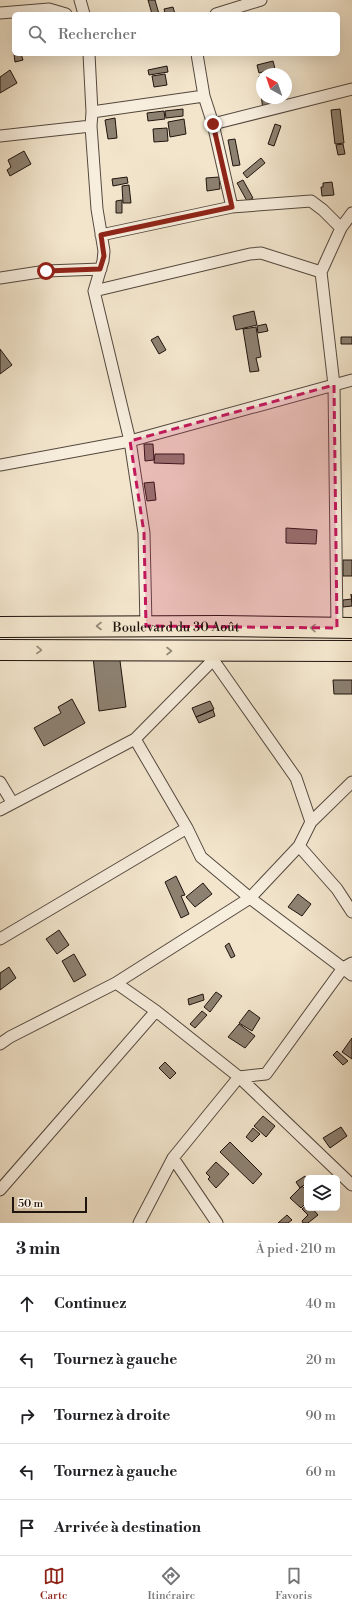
<!DOCTYPE html>
<html lang="fr">
<head>
<meta charset="utf-8">
<style>
	body { margin:0; font-family:"Libre Bodoni",serif; background:#f2f2f2; color:#202124 }
	.controls { position:absolute; right:12px; bottom:12px; display:grid; overflow:hidden; border-radius:6px; box-shadow:0 4px 16px #0002 }
	.controls button { width:36px; height:36px; display:grid; place-items:center; padding:0; border:0; border-bottom:1px solid #e0e0e0; background:#fff; color:#202124; font:20px sans-serif }
	.compass { position:absolute; left:256px; top:68px; width:36px; height:36px; border-radius:50%; background:#fff; box-shadow:0 4px 16px #0002; rotate:320deg }
	.scale { position:absolute; left:12px; bottom:10px; width:75px; box-sizing:border-box; padding-left:4px; border:2px solid #1f140e; border-top:0; font-size:11px; line-height:14px; white-space:nowrap; color:#1f140e; -webkit-text-stroke:3px #f7eede; paint-order:stroke }
	.stop { position:absolute; width:12px; height:12px; margin:-9px; border:3px solid #8f2418; border-radius:50%; background:#fff }
	.stop.end { background:#8f2418; border-color:#fff; box-shadow:0 1px 4px #0008 }
	.list { margin:0; padding:0; list-style:none }
	h2 { display:flex; justify-content:space-between; align-items:center; height:52px; margin:0; padding:0 16px; font-size:17px }
	h2 small { font-size:13px; font-weight:400; color:#757577 }
	.list li { display:grid; grid-template-columns:26px 1fr auto; gap:12px; align-items:center; box-sizing:border-box; height:56px; padding:0 16px; border-top:1px solid #e0e0e0 }
	.list b { display:block; font-size:15px; white-space:nowrap }
	.list em { font-size:13px; font-style:normal; color:#757577 }
	.icon { flex:none; width:22px; height:22px; fill:none; stroke:currentColor; stroke-width:2; stroke-linecap:round; stroke-linejoin:round }
	.map { position:relative; flex:none; width:352px; height:1223px; overflow:hidden }
	.search { position:absolute; background:#fff; box-shadow:0 4px 16px #0002; left:12px; right:12px; top:12px; height:44px; display:flex; align-items:center; gap:10px; box-sizing:border-box; padding:0 14px; border-radius:6px; color:#757577; font-size:15px }
	.sheet { height:332px; background:#fff }
	nav { display:flex; justify-content:space-around; align-items:center; box-sizing:border-box; height:56px; border-top:1px solid #e0e0e0; background:#fff; font-size:11px; color:#757577 }
	nav a { display:grid; justify-items:center; gap:2px }
	nav .on { color:#8f2418 }
	.map>svg:first-child { display:block }
	.building { fill:#8d8171; stroke:#1f140e }
	.lines { fill:none; stroke-linecap:round; stroke-linejoin:round }
	.street-casing { stroke:#54483e; stroke-width:13 }
	.highway-casing { stroke:#1f140e; stroke-width:22 }
	.street { stroke:#f7eede; stroke-width:11 }
	.highway { stroke:#f2e5cc; stroke-width:20 }
	.oneway { stroke:#938776 }
	.route { stroke:#8f2418; stroke-width:5 }
	.marked { fill:#c2185b; fill-opacity:0.2; stroke:#c2185b; stroke-width:3; stroke-dasharray:8 5; stroke-linejoin:round }
	.labels { text-anchor:middle; stroke-width:3; stroke-linejoin:round; paint-order:stroke }
	.street-label { font-size:13px; fill:#1f140e; stroke:#f7eede }
</style>
</head>
<body>
<div class="map">
<svg width="352" height="1223" viewBox="0 0 352 1223">
	<rect width="100%" height="100%" fill="#f2e5cc"/>
	<filter id="stains"><feTurbulence type="fractalNoise" baseFrequency=".005" numOctaves="4"/><feColorMatrix values="0 0 0 0 .2 0 0 0 0 .09 0 0 0 0 .02 0 0 0 .5 -.17"/></filter>
	<radialGradient id="worn" r=".72"><stop offset=".6" stop-color="#630" stop-opacity="0"/><stop offset="1" stop-color="#630" stop-opacity=".3"/></radialGradient>
	<path class="building" d="M 148,0 L 155,0 L 159,14 L 152,14 Z
		M 173,7 L 175,14 L 161,14 L 165,13 L 164,9 Z
		M 14,54 L 21,54 L 23,60 L 15,62 Z
		M 273,61 L 275,69 L 259,73 L 257,65 Z
		M 167,66 L 168,72 L 149,75 L 148,70 Z
		M 10,70 L 17,83 L 0,93 L 0,77 Z
		M 165,74 L 167,85 L 154,87 L 152,76 Z
		M 262,75 L 262,98 L 273,98 L 273,101 L 268,102 L 269,110 L 263,111 L 259,76 Z
		M 183,109 L 183,116 L 166,118 L 165,111 Z
		M 340,109 L 344,143 L 335,144 L 331,110 Z
		M 164,111 L 165,119 L 148,121 L 147,113 Z
		M 115,118 L 117,138 L 108,139 L 105,120 Z
		M 184,119 L 186,134 L 170,137 L 168,122 Z
		M 275,124 L 281,126 L 274,146 L 268,144 Z
		M 167,128 L 168,141 L 154,142 L 153,129 Z
		M 235,139 L 240,165 L 233,166 L 228,140 Z
		M 343,144 L 345,154 L 338,155 L 336,145 Z
		M 24,151 L 31,164 L 10,176 L 7,170 L 11,167 L 8,160 Z
		M 261,158 L 265,163 L 247,178 L 243,173 Z
		M 127,177 L 128,183 L 113,186 L 112,179 Z
		M 219,177 L 220,189 L 207,191 L 206,178 Z
		M 243,180 L 253,198 L 247,201 L 237,183 Z
		M 332,182 L 334,195 L 322,196 L 321,187 L 323,187 L 323,183 Z
		M 129,185 L 131,203 L 123,203 L 122,186 Z
		M 122,200 L 122,213 L 116,213 L 116,201 Z
		M 254,311 L 257,325 L 236,330 L 233,316 Z
		M 266,324 L 268,331 L 258,333 L 257,326 Z
		M 256,327 L 261,357 L 256,358 L 259,371 L 250,372 L 243,329 Z
		M 158,336 L 166,350 L 159,354 L 151,340 Z
		M 341,337 L 352,337 L 352,344 L 341,344 Z
		M 0,349 L 12,365 L 0,374 Z
		M 144,444 L 153,444 L 154,460 L 145,461 Z
		M 155,454 L 184,454 L 184,464 L 154,463 Z
		M 154,482 L 156,500 L 147,501 L 144,483 Z
		M 286,528 L 317,530 L 316,544 L 286,543 Z
		M 343,560 L 352,560 L 352,576 L 343,576 Z
		M 351,594 L 352,606 L 343,607 L 343,600 L 352,599 Z
		M 119,653 L 126,707 L 99,711 L 93,657 Z
		M 333,680 L 352,680 L 352,694 L 334,694 Z
		M 72,699 L 85,723 L 44,746 L 34,728 L 61,713 L 58,707 Z
		M 210,701 L 214,709 L 196,717 L 192,708 Z
		M 213,710 L 215,716 L 199,723 L 196,717 Z
		M 176,876 L 185,895 L 181,896 L 189,914 L 181,918 L 165,882 Z
		M 203,883 L 212,894 L 195,907 L 186,897 Z
		M 298,894 L 311,904 L 302,916 L 288,907 Z
		M 59,930 L 69,945 L 57,954 L 46,939 Z
		M 229,943 L 235,956 L 231,958 L 225,946 Z
		M 74,954 L 86,975 L 74,982 L 62,961 Z
		M 9,967 L 16,978 L 0,990 L 0,973 Z
		M 216,992 L 222,996 L 210,1012 L 204,1007 Z
		M 203,994 L 204,1000 L 189,1005 L 188,999 Z
		M 249,1010 L 260,1018 L 252,1031 L 239,1023 Z
		M 202,1011 L 207,1015 L 195,1028 L 190,1024 Z
		M 239,1024 L 255,1036 L 245,1048 L 228,1037 Z
		M 352,1038 L 352,1059 L 342,1052 Z
		M 337,1051 L 348,1061 L 343,1065 L 333,1055 Z
		M 165,1062 L 176,1073 L 170,1079 L 159,1068 Z
		M 263,1116 L 275,1126 L 266,1137 L 254,1126 Z
		M 341,1127 L 347,1136 L 330,1148 L 323,1138 Z
		M 253,1128 L 260,1134 L 252,1142 L 246,1137 Z
		M 230,1142 L 262,1174 L 253,1184 L 220,1152 Z
		M 216,1162 L 229,1174 L 216,1188 L 208,1179 L 210,1177 L 206,1173 Z
		M 305,1176 L 307,1183 L 300,1188 L 296,1182 Z
		M 302,1186 L 307,1191 L 307,1202 L 301,1208 L 290,1198 Z
		M 307,1205 L 307,1208 L 312,1208 L 318,1215 L 308,1223 L 303,1223 L 302,1221 L 308,1215 L 302,1209 Z
		M 287,1215 L 292,1220 L 288,1223 L 278,1223 Z"/>
	<g class="lines">
		<g class="street-casing">
			<path id="street" d="M 80,0 L 84,14
				M 0,13 L 49,9 L 66,14
				M 216,14 L 261,0
				M 89,54 L 92,112 L 91,126 L 97,209 L 104,251 L 103,261 L 94,291 L 130,441 L 144,533 L 146,626
				M 92,112 L 204,96
				M 213,124 L 352,89
				M 0,136 L 91,126
				M 232,207 L 311,201 L 323,210 L 341,228
				M 101,235 L 232,207 L 213,124 L 204,96 L 197,54
				M 321,272 L 341,228 L 352,213
				M 0,278 L 46,271 L 101,269
				M 94,291 L 250,254 L 261,253 L 321,272 L 334,385 L 337,628
				M 0,465 L 130,441 L 352,380
				M 209,654 L 296,778 L 311,822
				M 135,739 L 187,828 L 201,857 L 250,898 L 352,975
				M 0,782 L 12,802
				M 0,810 L 135,739 L 214,659
				M 299,846 L 337,889 L 352,912
				M 0,939 L 187,828
				M 116,983 L 156,1011 L 239,1077 L 352,1185
				M 0,1044 L 10,1037 L 116,983 L 250,898 L 299,846 L 311,822 L 352,782
				M 173,1158 L 217,1223
				M 0,1190 L 156,1011
				M 139,1223 L 173,1158 L 239,1077 L 266,1074 L 343,968 L 352,963"/>
		</g>
		<g class="highway-casing">
			<g id="highway">
				<path id="s1" d="M 0,627 L 220,626 L 352,628"/>
				<path d="M 0,650 L 352,651"/>
			</g>
		</g>
		<use href="#street" class="street"/>
		<use href="#highway" class="highway"/>
	</g>
	<defs><path id="oneway-chevron" d="M-2-3.5L2.5 0L-2 3.5" fill="none" stroke-width="1.6" stroke-linecap="round" stroke-linejoin="round"/></defs>
	<g class="oneway">
		<use href="#oneway-chevron" transform="translate(99 626) rotate(180)"/>
		<use href="#oneway-chevron" transform="translate(313 628) rotate(-179)"/>
		<use href="#oneway-chevron" transform="translate(39 650) rotate(1)"/>
		<use href="#oneway-chevron" transform="translate(169 651)"/>
	</g>
	<g class="lines">
		<path class="route" d="M 46,271 L 100,269 L 104,256 L 101,235 L 232,207 L 213,124"/>
	</g>
	<path class="marked" d="M 334,385 L 337,628 L 146,626 L 144,533 L 130,441 Z"/>
	<g class="labels">
		<g class="street-label">
			<text dy="5" stroke="none"><textPath href="#s1" startOffset="176">Boulevard du 30 Août</textPath></text>
		</g>
	</g>
	<rect width="100%" height="100%" filter="url(#stains)"/>
	<rect width="100%" height="100%" fill="url(#worn)"/>
</svg>
<div class="controls">
<button><svg class="icon" aria-label="layers" viewBox="0 0 24 24"><path d="M12 4l9 5-9 5-9-5zM3 14l9 5 9-5"/></svg></button>
</div>
<svg class="compass" viewBox="-18 -18 36 36"><path d="M0-13l5 13h-10z" fill="#e53935"/><path d="M0 13l5-13h-10z" fill="#757577"/></svg>
<div class="scale">50 m</div>
<div class="stop" style="left:46px;top:271px"></div>
<div class="stop end" style="left:213px;top:124px"></div>
<div class="search"><svg class="icon" aria-label="search" viewBox="0 0 24 24"><circle cx="10" cy="10" r="6"/><path d="M15 15l6 6"/></svg>Rechercher</div>
</div>
<section class="sheet">
<h2>3 min<small>À pied · 210 m</small></h2>
<ul class="list">
<li><svg class="icon" aria-label="ahead" viewBox="0 0 24 24"><path d="M12 20V5M6 11l6-6 6 6"/></svg><div><b>Continuez</b></div><em>40 m</em></li>
<li><svg class="icon" aria-label="left" viewBox="0 0 24 24"><path d="M17 20v-9H6M10 6l-5 5 5 5"/></svg><div><b>Tournez à gauche</b></div><em>20 m</em></li>
<li><svg class="icon" aria-label="right" viewBox="0 0 24 24"><path d="M7 20v-9h11M14 6l5 5-5 5"/></svg><div><b>Tournez à droite</b></div><em>90 m</em></li>
<li><svg class="icon" aria-label="left" viewBox="0 0 24 24"><path d="M17 20v-9H6M10 6l-5 5 5 5"/></svg><div><b>Tournez à gauche</b></div><em>60 m</em></li>
<li><svg class="icon" aria-label="arrive" viewBox="0 0 24 24"><path d="M6 21V4h12l-3 4 3 4H6"/></svg><div><b>Arrivée à destination</b></div></li>
</ul>
</section>
<nav>
<a class="on"><svg class="icon" aria-label="map" viewBox="0 0 24 24"><path d="M3 6l6-2 6 2 6-2v14l-6 2-6-2-6 2zM9 4v14M15 6v14"/></svg>Carte</a>
<a><svg class="icon" aria-label="directions" viewBox="0 0 24 24"><path d="M12 3l9 9-9 9-9-9zM9 14v-3h6M13 9l2 2-2 2"/></svg>Itinéraire</a>
<a><svg class="icon" aria-label="saved" viewBox="0 0 24 24"><path d="M7 4h10v16l-5-4-5 4z"/></svg>Favoris</a>
</nav>
</body>
</html>
